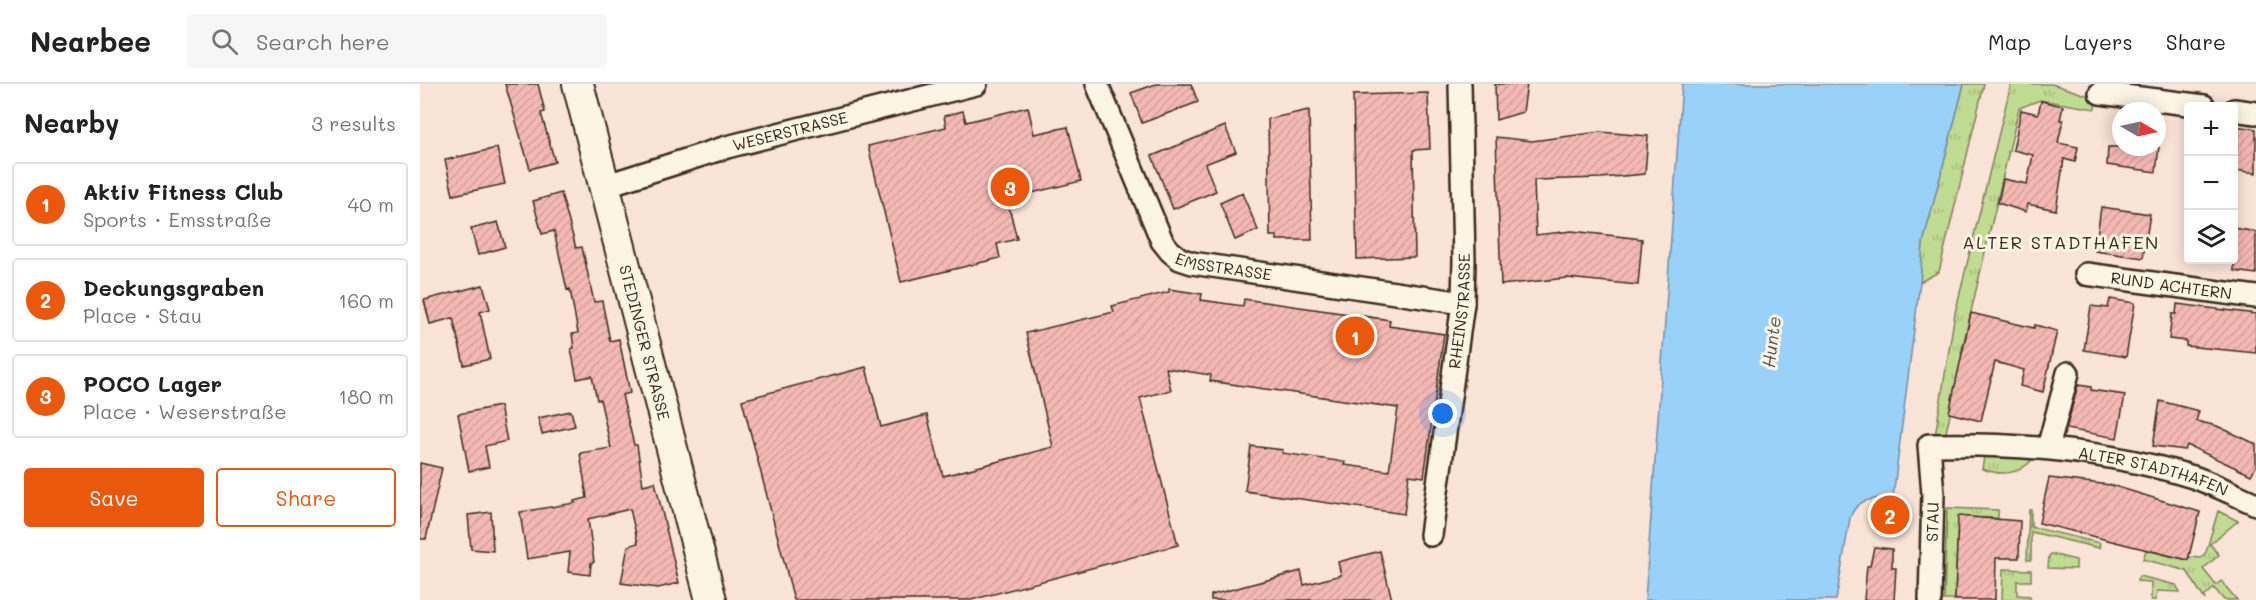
<!DOCTYPE html>
<html lang="en">
<head>
<meta charset="utf-8">
<style>
	body { margin:0; font-family:Mali,sans-serif; background:#f6f6f6; color:#222 }
	.controls { position:absolute; right:18px; top:18px; display:grid; overflow:hidden; border-radius:6px; box-shadow:0 3px 15px #0003 }
	.controls button { width:54px; height:54px; display:grid; place-items:center; padding:0; border:0; border-bottom:2px solid #e0e0e0; background:#fff; color:#222; font:30px sans-serif }
	.compass { position:absolute; left:1692px; top:18px; width:54px; height:54px; border-radius:50%; background:#fff; box-shadow:0 3px 15px #0003; rotate:99deg }
	.you { position:absolute; left:1023px; top:330px; width:21px; height:21px; margin:-15px; border:4px solid #fff; border-radius:50%; background:#1a73e8; box-shadow:0 0 0 9px #1a73e833 }
	.badge { display:grid; place-items:center; width:39px; height:39px; border-radius:50%; background:#ea580c; color:#fff; font-size:20px; font-weight:700 }
	.pin { position:absolute; translate:-50% -50%; border:3px solid #fff; box-shadow:0 2px 6px #0006 }
	.list { margin:0; padding:0; list-style:none }
	h2 { display:flex; justify-content:space-between; align-items:center; height:78px; margin:0; padding:0 24px; font-size:26px }
	h2 small { font-size:20px; font-weight:400; color:#767676 }
	.list li { display:grid; grid-template-columns:39px 1fr auto; gap:18px; align-items:center; box-sizing:border-box; height:84px; margin:0 12px 12px; padding:0 12px; border:2px solid #e0e0e0; border-radius:6px }
	.list b { display:block; font-size:22px; white-space:nowrap }
	.list p { margin:0; font-size:20px; white-space:nowrap; color:#767676 }
	.list em { font-size:20px; font-style:normal; color:#767676 }
	.actions { display:flex; gap:12px; padding:18px 24px }
	.actions a { flex:1; padding:14px 0; border:2px solid #ea580c; border-radius:6px; text-align:center; font-size:21px; color:#ea580c }
	.actions .main { background:#ea580c; color:#fff }
	.icon { flex:none; width:33px; height:33px; fill:none; stroke:currentColor; stroke-width:2; stroke-linecap:round; stroke-linejoin:round }
	.map { position:relative; flex:none; width:1836px; height:516px; overflow:hidden }
	header { display:flex; align-items:center; gap:36px; box-sizing:border-box; height:84px; padding:0 30px; background:#fff; border-bottom:2px solid #e0e0e0 }
	header strong { font-size:28px }
	nav { display:flex; gap:33px; margin-inline-start:auto; font-size:21px }
	.search { width:420px; height:54px; background:#f6f6f6; display:flex; align-items:center; gap:15px; box-sizing:border-box; padding:0 21px; border-radius:6px; color:#767676; font-size:22px }
	main { display:flex }
	aside { flex:1; background:#fff }
	.map>svg:first-child { display:block }
	.grass { fill:url(#grass-tufts); stroke:#7e8258; stroke-width:1.5 }
	.water { fill:#9ad1f9; stroke:#748ea1; stroke-width:1.5 }
	.building { fill:url(#building-hatch); stroke:#3b2a1e; stroke-width:1.5 }
	.lines { fill:none; stroke-linecap:round; stroke-linejoin:round }
	.minor-casing { stroke:#3b2a1e; stroke-width:26 }
	.secondary-casing { stroke:#3b2a1e; stroke-width:34 }
	.minor { stroke:#fcf5e5; stroke-width:21 }
	.secondary { stroke:#fcf5e5; stroke-width:30 }
	.labels { text-anchor:middle; stroke-width:6; stroke-linejoin:round; paint-order:stroke }
	.street-label { font-size:16px; fill:#3b2a1e; stroke:#fcf5e5 }
	.neighbourhood-label { font-size:18px; letter-spacing:1.5px; fill:#3b2a1e; stroke:#fcf5e5 }
	.water-label { font-size:18px; font-style:italic; fill:#535455; stroke:#fcf5e5 }
</style>
</head>
<body>
<header>
<strong>Nearbee</strong>
<div class="search"><svg class="icon" aria-label="search" viewBox="0 0 24 24"><circle cx="10" cy="10" r="6"/><path d="M15 15l6 6"/></svg>Search here</div>
<nav><a>Map</a><a>Layers</a><a>Share</a></nav>
</header>
<main>
<aside>
<h2>Nearby<small>3 results</small></h2>
<ul class="list">
<li><span class="badge">1</span><div><b>Aktiv Fitness Club</b><p>Sports · Emsstraße</p></div><em>40 m</em></li>
<li><span class="badge">2</span><div><b>Deckungsgraben</b><p>Place · Stau</p></div><em>160 m</em></li>
<li><span class="badge">3</span><div><b>POCO Lager</b><p>Place · Weserstraße</p></div><em>180 m</em></li>
</ul>
<div class="actions"><a class="main">Save</a><a>Share</a></div>
</aside>
<div class="map">
<svg width="1836" height="516" viewBox="0 0 1836 516">
	<defs>
		<pattern id="grass-tufts" width="24" height="20" patternUnits="userSpaceOnUse" patternTransform="scale(1.5)"><rect width="24" height="20" fill="#c0db92"/><path d="M3 7l-1-3M5 7V3M7 7l1-3M15 17l-1-3M17 17v-4M19 17l1-3" fill="none" stroke="#a6bc7d"/></pattern>
		<pattern id="building-hatch" width="6" height="6" patternUnits="userSpaceOnUse" patternTransform="scale(1.5)"><rect width="6" height="6" fill="#f5b9b5"/><path d="M-1 1l2-2M0 6l6-6M5 7l2-2" fill="none" stroke="#d39f9b"/></pattern>
	</defs>
	<rect width="100%" height="100%" fill="#fae3d7"/>
	<filter id="ink" filterUnits="userSpaceOnUse"><feTurbulence type="fractalNoise" baseFrequency=".0167" numOctaves="2"/><feDisplacementMap in="SourceGraphic" scale="12" xChannelSelector="R" yChannelSelector="G"/><feConvolveMatrix kernelMatrix="1 2 1 2 8 2 1 2 1" color-interpolation-filters="sRGB"/></filter>
	<g filter="url(#ink)">
		<path class="grass" d="M 1544,0 L 1564,0 L 1519,188 L 1500,198 L 1503,159 Z
			M 1591,0 L 1632,0 L 1676,14 L 1675,25 L 1620,16 L 1599,24 L 1541,270 L 1543,271 L 1525,353 L 1515,352 L 1535,229 Z
			M 1564,373 L 1613,375 C 1598,391 1582,392 1562,385 Z
			M 1527,424 L 1578,426 L 1578,434 L 1538,433 L 1535,513 L 1533,516 L 1524,516 Z
			M 1609,426 L 1611,426 L 1611,443 L 1680,459 L 1679,464 L 1611,448 L 1611,476 L 1607,476 Z
			M 1798,427 L 1818,437 L 1790,460 L 1799,471 L 1783,485 L 1796,501 L 1801,497 L 1817,516 L 1804,516 L 1794,504 L 1784,513 L 1785,516 L 1767,487 L 1723,475 L 1726,466 L 1768,476 L 1769,473 L 1781,474 L 1786,468 Z
			M 1631,470 L 1656,476 L 1656,485 L 1628,484 L 1629,472 Z
			M 1583,485 L 1611,486 L 1611,497 L 1597,497 L 1597,511 L 1610,512 L 1610,516 L 1582,516 Z
			M 1719,492 L 1756,501 L 1760,508 L 1737,507 L 1736,516 L 1731,516 L 1731,498 L 1717,497 Z"/>
		<path class="water" d="M 1262,0 L 1544,0 L 1503,159 L 1500,198 L 1473,413 C 1454,415 1437,413 1430,434 L 1416,516 L 1225,516 Z"/>
		<path class="building" d="M 85,0 L 118,0 L 125,28 L 121,29 L 135,78 L 110,85 Z
			M 736,0 L 771,0 L 778,18 L 722,39 L 711,9 Z
			M 1075,0 L 1107,0 L 1103,28 L 1076,36 Z
			M 1008,9 L 1010,65 L 993,66 L 995,173 L 937,175 L 933,11 Z
			M 1621,17 L 1643,22 L 1640,36 L 1643,36 L 1638,59 L 1658,63 L 1655,78 L 1644,75 L 1636,126 L 1607,120 L 1606,128 L 1578,119 L 1583,95 L 1607,100 L 1613,71 L 1593,66 L 1601,26 L 1618,30 Z
			M 608,23 L 614,50 L 648,43 L 661,97 L 587,115 L 597,155 L 577,160 L 580,174 L 481,198 L 448,62 L 526,43 L 524,32 L 543,27 L 546,38 Z
			M 889,26 L 892,156 L 857,156 L 857,152 L 850,152 L 848,35 Z
			M 805,42 L 816,68 L 785,80 L 796,107 L 753,125 L 732,72 Z
			M 1814,42 L 1836,45 L 1836,89 L 1814,86 Z
			M 1180,48 L 1228,52 L 1225,90 L 1181,94 L 1114,96 L 1116,151 L 1152,147 L 1222,155 L 1218,201 L 1147,194 L 1081,201 L 1076,53 L 1112,57 Z
			M 1688,63 L 1739,63 L 1736,88 L 1687,81 Z
			M 77,64 L 85,100 L 33,111 L 25,76 Z
			M 141,109 L 156,164 L 162,163 L 174,218 L 182,217 L 190,257 L 199,255 L 210,309 L 202,311 L 214,361 L 217,361 L 223,401 L 235,398 L 259,499 L 238,504 L 201,499 L 208,462 L 218,459 L 210,425 L 168,435 L 174,478 L 171,479 L 170,491 L 148,488 L 150,468 L 107,475 L 100,428 L 155,419 L 154,417 L 167,414 L 160,369 L 191,364 L 180,315 L 177,316 L 172,292 L 157,295 L 151,265 L 154,264 L 152,250 L 158,249 L 150,205 L 147,206 L 134,147 L 122,150 L 113,117 Z
			M 822,109 L 838,146 L 815,156 L 800,119 Z
			M 1681,123 L 1730,130 L 1723,174 L 1675,167 Z
			M 78,138 L 85,163 L 58,171 L 51,145 Z
			M 1814,144 L 1836,148 L 1836,190 L 1814,187 Z
			M 63,201 L 70,225 L 60,228 L 70,275 L 44,281 L 33,234 L 10,240 L 4,216 Z
			M 749,205 L 782,210 L 781,216 L 823,222 L 824,215 L 970,236 L 969,242 L 1024,250 L 1004,393 L 989,391 L 984,430 L 825,407 L 831,362 L 863,366 L 862,369 L 925,378 L 924,381 L 969,387 L 978,324 L 790,297 L 791,291 L 746,284 L 751,306 L 720,314 L 758,461 L 551,516 L 374,516 L 322,316 L 446,283 L 461,343 L 507,331 L 523,392 L 633,363 L 606,249 L 694,228 L 692,222 L 749,208 Z
			M 1690,215 L 1715,219 L 1706,273 L 1664,266 L 1671,222 L 1688,224 Z
			M 1757,220 L 1836,230 L 1836,269 L 1766,262 L 1766,257 L 1749,255 L 1752,230 L 1756,230 Z
			M 1551,229 L 1614,244 L 1615,241 L 1637,247 L 1623,308 L 1600,302 L 1604,286 L 1575,278 L 1561,337 L 1529,329 Z
			M 1658,301 L 1671,303 L 1671,306 L 1705,311 L 1697,354 L 1646,345 Z
			M 1740,317 L 1779,327 L 1776,337 L 1797,342 L 1836,360 L 1836,382 L 1831,391 L 1767,361 L 1765,366 L 1733,362 Z
			M 80,322 L 87,357 L 65,362 L 69,383 L 49,387 L 38,330 Z
			M 151,327 L 155,342 L 122,350 L 118,334 Z
			M 0,379 L 22,384 L 6,455 L 0,455 Z
			M 1629,394 L 1691,401 L 1780,428 L 1768,476 L 1619,439 Z
			M 1473,421 L 1478,432 L 1476,437 L 1470,440 L 1456,433 Z
			M 71,428 L 73,467 L 51,465 L 48,431 Z
			M 1538,432 L 1600,437 L 1599,474 L 1576,474 L 1575,516 L 1535,516 Z
			M 1454,463 L 1472,465 L 1472,484 L 1476,484 L 1474,516 L 1444,516 L 1447,482 L 1450,482 Z
			M 960,467 L 972,516 L 791,516 L 791,511 L 881,487 L 884,501 L 921,491 L 918,478 Z"/>
		<g class="lines">
			<g class="minor-casing">
				<g id="minor">
					<path id="s1" d="M 677,0 L 742,157 L 750,167 L 760,175 L 772,179 L 1043,219"/>
					<path d="M 1680,9 L 1784,22"/>
					<path d="M 1814,26 L 1836,29"/>
					<path id="s2" d="M 184,102 L 307,63 L 556,0"/>
					<path id="s3" d="M 1666,190 L 1836,213"/>
					<path d="M 1628,364 L 1648,289"/>
					<path id="s4" d="M 1011,451 L 1043,219 L 1044,176 L 1040,0"/>
					<path id="s5" d="M 1510,516 L 1513,410 L 1509,361 C 1595,359 1690,367 1773,393 C 1794,400 1815,411 1836,420"/>
				</g>
			</g>
			<g class="secondary-casing">
				<g id="secondary">
					<path id="s6" d="M 158,0 L 291,516"/>
				</g>
			</g>
			<use href="#minor" class="minor"/>
			<use href="#secondary" class="secondary"/>
		</g>
	</g>
	<g class="labels">
		<g class="street-label">
			<text dy="6" stroke="none"><textPath href="#s2" startOffset="194">WESERSTRASSE</textPath></text>
			<text dy="6" stroke="none"><textPath href="#s1" startOffset="240">EMSSTRASSE</textPath></text>
			<text dy="6" stroke="none"><textPath href="#s3" startOffset="86">RUND ACHTERN</textPath></text>
			<text dy="6" stroke="none"><textPath href="#s4" startOffset="226">RHEINSTRASSE</textPath></text>
			<text dy="6" stroke="none"><textPath href="#s6" startOffset="267">STEDINGER STRASSE</textPath></text>
			<text dy="6" stroke="none"><textPath href="#s5" startOffset="382">ALTER STADTHAFEN</textPath></text>
			<text dy="6" stroke="none"><textPath href="#s5" startOffset="78">STAU</textPath></text>
		</g>
		<g class="neighbourhood-label">
			<text x="1641" y="165">ALTER STADTHAFEN</text>
		</g>
		<g class="water-label">
			<text transform="translate(1352 258) rotate(-83)" y="6">Hunte</text>
		</g>
	</g>
</svg>
<div class="controls">
<button>+</button>
<button>−</button>
<button><svg class="icon" aria-label="layers" viewBox="0 0 24 24"><path d="M12 4l9 5-9 5-9-5zM3 14l9 5 9-5"/></svg></button>
</div>
<svg class="compass" viewBox="-18 -18 36 36"><path d="M0-13l5 13h-10z" fill="#e53935"/><path d="M0 13l5-13h-10z" fill="#767676"/></svg>
<div class="you"></div>
<div class="pin badge" style="left:935px;top:252px">1</div>
<div class="pin badge" style="left:1470px;top:431px">2</div>
<div class="pin badge" style="left:590px;top:103px">3</div>
</div>
</main>
</body>
</html>
